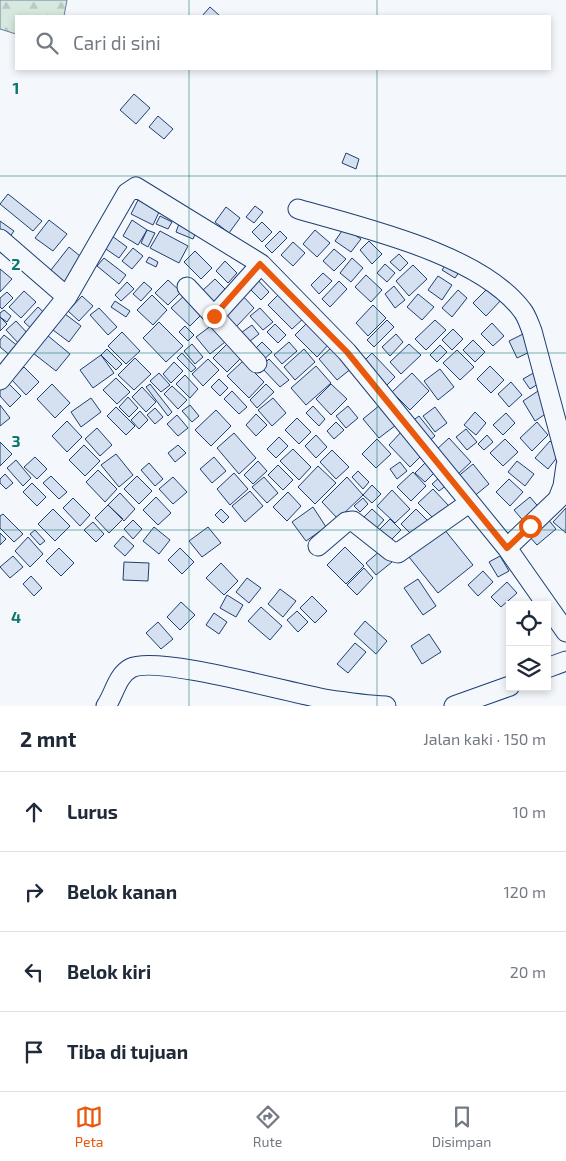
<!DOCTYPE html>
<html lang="id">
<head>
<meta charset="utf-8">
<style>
	body { margin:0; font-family:"Exo 2",sans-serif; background:#f2f2f3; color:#1f2937 }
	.controls { position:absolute; right:15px; bottom:15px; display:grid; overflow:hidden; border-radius:0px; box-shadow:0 2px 8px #0003 }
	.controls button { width:45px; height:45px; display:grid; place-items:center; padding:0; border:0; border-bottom:1px solid #e0e1e3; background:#fff; color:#1f2937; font:25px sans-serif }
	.stop { position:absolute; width:15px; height:15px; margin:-11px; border:4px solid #ea580c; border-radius:50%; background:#fff }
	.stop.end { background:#ea580c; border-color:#fff; box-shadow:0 1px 5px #0008 }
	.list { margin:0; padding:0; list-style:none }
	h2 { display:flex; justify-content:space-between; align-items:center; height:65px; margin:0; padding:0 20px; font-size:21px }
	h2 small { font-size:16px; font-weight:400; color:#747a83 }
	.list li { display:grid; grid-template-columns:32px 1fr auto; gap:15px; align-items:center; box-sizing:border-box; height:80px; padding:0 20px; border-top:1px solid #e0e1e3 }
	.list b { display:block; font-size:19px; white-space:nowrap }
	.list em { font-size:16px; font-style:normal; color:#747a83 }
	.icon { flex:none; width:28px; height:28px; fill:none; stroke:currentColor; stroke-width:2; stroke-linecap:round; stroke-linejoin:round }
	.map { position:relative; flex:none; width:566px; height:706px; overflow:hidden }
	.search { position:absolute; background:#fff; box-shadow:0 2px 8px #0003; left:15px; right:15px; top:15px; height:55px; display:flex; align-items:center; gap:12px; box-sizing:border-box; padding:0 18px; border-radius:0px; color:#747a83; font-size:19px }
	.sheet { height:385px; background:#fff }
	nav { display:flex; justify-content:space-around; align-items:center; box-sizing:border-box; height:70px; border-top:1px solid #e0e1e3; background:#fff; font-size:14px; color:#747a83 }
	nav a { display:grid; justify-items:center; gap:2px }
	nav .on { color:#ea580c }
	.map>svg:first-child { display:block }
	.forest { fill:url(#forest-firs); stroke:#687fa3 }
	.building { fill:#d5e0f0; stroke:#1d3f73 }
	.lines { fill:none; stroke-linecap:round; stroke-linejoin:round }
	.street-casing { stroke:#1d3f73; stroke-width:21 }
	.street { stroke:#f4f7fb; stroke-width:19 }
	.route { stroke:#ea580c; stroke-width:6 }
	.grid { fill:none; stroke:#0f766e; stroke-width:1; stroke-opacity:0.55 }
	.grid-label { font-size:16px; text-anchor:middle; font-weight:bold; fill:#0f766e; stroke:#f4f7fb; stroke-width:4; stroke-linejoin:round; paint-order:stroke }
</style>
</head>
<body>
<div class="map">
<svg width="566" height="706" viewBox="0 0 566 706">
	<defs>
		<pattern id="forest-firs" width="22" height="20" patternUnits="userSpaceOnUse" patternTransform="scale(1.25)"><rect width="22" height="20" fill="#d7e8df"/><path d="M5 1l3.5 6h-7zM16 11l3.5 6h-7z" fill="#b8c8c3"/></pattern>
	</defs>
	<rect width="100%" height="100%" fill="#f4f7fb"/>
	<path class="forest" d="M 0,0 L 67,0 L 64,16 L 16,16 L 16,34 L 0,29 Z"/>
	<path class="building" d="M 210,7 L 220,16 L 202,16 Z
		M 134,94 L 150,108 L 136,124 L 120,110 Z
		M 158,116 L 173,129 L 164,139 L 149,127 Z
		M 346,153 L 359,159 L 356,169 L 342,163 Z
		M 8,194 L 42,221 L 33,231 L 0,204 Z
		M 138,200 L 160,210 L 153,225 L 131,214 Z
		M 255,206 L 263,212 L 254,223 L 246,217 Z
		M 226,207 L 240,218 L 229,233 L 215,222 Z
		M 160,216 L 172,222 L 168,229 L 156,224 Z
		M 49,220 L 67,234 L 53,251 L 35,238 Z
		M 132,220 L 147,230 L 138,245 L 123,236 Z
		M 0,221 L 14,231 L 9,238 L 0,232 Z
		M 180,221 L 198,228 L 193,239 L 176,232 Z
		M 262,222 L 272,232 L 262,242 L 252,232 Z
		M 344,228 L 361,239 L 351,252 L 335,241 Z
		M 147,230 L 155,233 L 148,247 L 141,243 Z
		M 315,230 L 330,243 L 317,257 L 303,244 Z
		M 160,231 L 188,246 L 179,263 L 150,248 Z
		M 280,231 L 287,238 L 272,253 L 265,246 Z
		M 112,236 L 127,247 L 119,258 L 103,247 Z
		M 369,241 L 382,254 L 372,264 L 360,250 Z
		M 293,242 L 305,253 L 293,266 L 281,255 Z
		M 69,247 L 86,261 L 64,288 L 47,275 Z
		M 133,248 L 143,256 L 132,269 L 122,261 Z
		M 334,249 L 346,259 L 334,271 L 323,261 Z
		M 195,251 L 212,268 L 201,279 L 184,262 Z
		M 399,254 L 408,263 L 400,271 L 390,262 Z
		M 149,257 L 158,262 L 156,267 L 146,262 Z
		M 104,258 L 126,275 L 119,284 L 97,266 Z
		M 352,258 L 363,268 L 351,282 L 340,273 Z
		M 449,260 L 462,268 L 455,278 L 442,270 Z
		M 225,261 L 237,273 L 228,283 L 216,271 Z
		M 385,264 L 395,273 L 387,282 L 377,273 Z
		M 413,265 L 427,279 L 409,296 L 396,281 Z
		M 0,269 L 12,279 L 0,292 Z
		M 323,273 L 332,281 L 319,294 L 311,285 Z
		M 366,275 L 382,290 L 371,302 L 355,287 Z
		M 438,276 L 452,285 L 442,300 L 428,290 Z
		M 255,277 L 269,292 L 261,300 L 246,285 Z
		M 215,279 L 230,294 L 217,307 L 202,291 Z
		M 168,280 L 181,292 L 168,305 L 155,293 Z
		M 339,281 L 347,289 L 330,307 L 322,299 Z
		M 127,282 L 134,289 L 121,301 L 115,295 Z
		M 144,282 L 152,289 L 141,301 L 133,294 Z
		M 491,285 L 504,297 L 486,316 L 473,303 Z
		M 394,286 L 405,300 L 395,308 L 385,294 Z
		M 458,290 L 467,298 L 452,317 L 442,308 Z
		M 24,291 L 36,302 L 21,318 L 9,307 Z
		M 7,292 L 13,298 L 2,309 L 0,307 L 0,298 Z
		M 280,293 L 304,318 L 292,329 L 268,305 Z
		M 186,294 L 204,312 L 190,326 L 171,308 Z
		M 418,294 L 434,307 L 422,320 L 407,307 Z
		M 152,295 L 167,310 L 153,325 L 137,310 Z
		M 242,295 L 254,308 L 236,327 L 223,314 Z
		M 82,296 L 93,306 L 79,321 L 68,311 Z
		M 115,301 L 130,311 L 126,317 L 111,307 Z
		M 373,305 L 386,318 L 368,336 L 356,323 Z
		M 38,307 L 50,318 L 36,333 L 24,322 Z
		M 99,308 L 117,327 L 108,335 L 90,315 Z
		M 260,308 L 273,322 L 263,330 L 250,316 Z
		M 4,310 L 11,316 L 7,322 L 0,317 L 0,313 Z
		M 65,314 L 81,326 L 69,342 L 53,330 Z
		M 0,317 L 7,324 L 0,331 Z
		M 387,320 L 394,327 L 374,347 L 367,340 Z
		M 435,320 L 446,330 L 426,350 L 415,339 Z
		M 16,321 L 30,336 L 20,345 L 6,330 Z
		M 309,321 L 330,343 L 317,357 L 295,335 Z
		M 159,322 L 183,346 L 166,362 L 143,338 Z
		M 492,323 L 504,336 L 493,346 L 481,334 Z
		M 275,324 L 286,335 L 278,343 L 267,332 Z
		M 212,325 L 225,342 L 210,354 L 196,337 Z
		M 252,325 L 259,334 L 245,345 L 238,335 Z
		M 185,326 L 194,335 L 188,341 L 179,332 Z
		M 453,329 L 463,339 L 452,350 L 442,340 Z
		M 122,332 L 140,351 L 126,364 L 108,346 Z
		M 525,333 L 534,350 L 517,358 L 509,341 Z
		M 396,334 L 403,342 L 390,356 L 382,347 Z
		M 4,335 L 19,347 L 12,357 L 0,347 L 0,340 Z
		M 47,335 L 70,354 L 56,371 L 33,353 Z
		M 473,340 L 485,352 L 475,362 L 463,350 Z
		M 230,341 L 244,355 L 227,372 L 213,358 Z
		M 262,342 L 272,352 L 262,361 L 253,351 Z
		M 289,342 L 297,351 L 282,364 L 274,355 Z
		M 192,344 L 203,357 L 195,364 L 184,351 Z
		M 409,344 L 421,355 L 401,374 L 390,362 Z
		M 440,345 L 447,352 L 437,362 L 430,355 Z
		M 333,346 L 352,368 L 337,380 L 319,359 Z
		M 107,349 L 122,364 L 116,370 L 101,355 Z
		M 304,349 L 315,362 L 295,380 L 284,367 Z
		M 457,350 L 474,367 L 460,380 L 443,363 Z
		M 182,353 L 196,368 L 191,372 L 177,358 Z
		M 372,353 L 395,377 L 386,386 L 362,363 Z
		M 101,355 L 114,373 L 93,388 L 80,370 Z
		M 135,358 L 151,374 L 134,390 L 118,375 Z
		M 208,359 L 219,370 L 203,386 L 192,374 Z
		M 269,359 L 289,380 L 280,387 L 261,367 Z
		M 243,361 L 264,382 L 249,398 L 227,376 Z
		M 174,362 L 183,371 L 171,383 L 163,374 Z
		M 316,366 L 331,383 L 306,405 L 291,388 Z
		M 490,366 L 504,380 L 491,393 L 477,379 Z
		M 24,367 L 39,382 L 26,395 L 11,379 Z
		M 440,369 L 454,387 L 438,400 L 424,381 Z
		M 537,371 L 543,381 L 530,389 L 523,379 Z
		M 159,373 L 170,385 L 161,392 L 150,381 Z
		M 412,373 L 429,391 L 410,410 L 392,392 Z
		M 185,375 L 198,389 L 190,398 L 176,384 Z
		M 116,378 L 130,392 L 117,404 L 103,390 Z
		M 219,379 L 228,388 L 220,396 L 211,387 Z
		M 6,381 L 21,396 L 10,407 L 0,396 L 0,387 Z
		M 511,382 L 522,395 L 509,407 L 498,394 Z
		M 52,384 L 70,403 L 55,418 L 37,399 Z
		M 150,384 L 172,412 L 168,416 L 146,387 Z
		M 266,384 L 274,392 L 257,408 L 250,400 Z
		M 331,384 L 347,399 L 331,415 L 316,399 Z
		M 172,386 L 187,400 L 178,409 L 164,394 Z
		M 142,387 L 156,402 L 146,412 L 132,397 Z
		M 232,391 L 247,407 L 239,414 L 224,399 Z
		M 538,391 L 550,411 L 535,421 L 523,401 Z
		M 128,397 L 138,408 L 129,417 L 119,407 Z
		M 91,398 L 101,412 L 81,427 L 71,412 Z
		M 273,398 L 286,413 L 272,426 L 258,410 Z
		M 0,405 L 10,418 L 0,426 Z
		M 190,405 L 199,416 L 192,422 L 182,411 Z
		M 380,405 L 396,425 L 379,438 L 363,419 Z
		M 313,406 L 325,419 L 319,426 L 306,413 Z
		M 348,406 L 358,418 L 346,428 L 336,416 Z
		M 116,407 L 135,426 L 126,435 L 107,416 Z
		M 435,407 L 447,423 L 435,432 L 423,416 Z
		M 155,408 L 163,417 L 155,424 L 147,415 Z
		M 216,410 L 231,426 L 211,446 L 195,430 Z
		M 140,411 L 148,420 L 139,429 L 131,420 Z
		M 475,412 L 486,423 L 476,435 L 464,425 Z
		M 506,413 L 515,423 L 503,435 L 493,425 Z
		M 256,414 L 267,425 L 256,436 L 246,425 Z
		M 177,415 L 188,428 L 178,436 L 167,424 Z
		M 419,416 L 435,436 L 428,442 L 411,422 Z
		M 297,418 L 311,432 L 299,444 L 285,430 Z
		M 67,421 L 82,437 L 67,452 L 52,436 Z
		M 336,422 L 344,430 L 334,439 L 327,431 Z
		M 537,422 L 548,435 L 532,451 L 520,438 Z
		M 97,428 L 112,445 L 100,456 L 85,439 Z
		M 466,429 L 477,442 L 467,450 L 456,437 Z
		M 403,430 L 425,452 L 410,467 L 389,445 Z
		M 234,433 L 256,458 L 239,474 L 217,448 Z
		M 316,435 L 327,447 L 316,458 L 305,446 Z
		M 487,435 L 493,442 L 484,450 L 478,444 Z
		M 279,437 L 288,446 L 276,458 L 267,449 Z
		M 449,438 L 471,462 L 456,476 L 435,451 Z
		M 377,439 L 391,454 L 376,468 L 362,454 Z
		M 505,439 L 518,452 L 503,466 L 490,453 Z
		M 550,441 L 562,451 L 548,469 L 535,458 Z
		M 0,442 L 12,454 L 0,466 Z
		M 84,445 L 100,461 L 85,476 L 69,460 Z
		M 178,445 L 186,453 L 175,462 L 168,453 Z
		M 293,449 L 311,467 L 299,480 L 280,461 Z
		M 332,450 L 349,467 L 336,479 L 320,462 Z
		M 116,454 L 133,475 L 119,487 L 101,465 Z
		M 35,457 L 47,469 L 37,479 L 24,467 Z
		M 214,457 L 226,471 L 212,483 L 200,469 Z
		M 16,460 L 31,478 L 23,486 L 7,468 Z
		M 428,460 L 437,470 L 425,482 L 415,473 Z
		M 258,461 L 267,471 L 253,484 L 244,475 Z
		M 517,461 L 534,474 L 525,486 L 508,472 Z
		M 400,462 L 407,471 L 397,479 L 390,469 Z
		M 149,463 L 163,479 L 155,486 L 141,470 Z
		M 473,464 L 489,484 L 472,498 L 456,478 Z
		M 278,465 L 293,480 L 283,490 L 268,475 Z
		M 318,466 L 336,483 L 315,504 L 298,487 Z
		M 98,470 L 117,489 L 105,502 L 86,482 Z
		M 358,471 L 369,482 L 363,489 L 352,477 Z
		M 413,472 L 426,486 L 411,501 L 397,487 Z
		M 234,473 L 248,489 L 230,505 L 217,489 Z
		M 5,474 L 13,483 L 6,489 L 0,483 L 0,479 Z
		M 51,476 L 67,492 L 59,499 L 43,483 Z
		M 137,476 L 152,491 L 139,504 L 124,489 Z
		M 173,477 L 187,492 L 173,504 L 159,489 Z
		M 264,477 L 278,493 L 267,503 L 252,487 Z
		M 347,477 L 363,495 L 338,519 L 322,502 Z
		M 440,477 L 447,485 L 439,491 L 432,484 Z
		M 509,479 L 523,492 L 510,506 L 496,492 Z
		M 32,483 L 46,497 L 37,506 L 23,492 Z
		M 372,485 L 381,494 L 372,503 L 363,495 Z
		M 433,489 L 449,506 L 435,520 L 418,503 Z
		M 392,490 L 410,509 L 395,523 L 377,506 Z
		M 250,491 L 263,506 L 245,522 L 232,506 Z
		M 288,492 L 301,506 L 287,521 L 273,507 Z
		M 120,493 L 135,509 L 124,521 L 108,505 Z
		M 156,497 L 171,513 L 158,525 L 143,510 Z
		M 530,497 L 542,511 L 526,524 L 514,510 Z
		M 73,498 L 90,515 L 80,526 L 63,508 Z
		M 363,498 L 368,504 L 360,512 L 354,506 Z
		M 108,505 L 123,519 L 109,533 L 95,518 Z
		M 313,507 L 326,527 L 306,541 L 292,522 Z
		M 566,508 L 566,533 L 553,522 Z
		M 53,509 L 70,526 L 55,541 L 38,524 Z
		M 221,509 L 229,517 L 223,523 L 215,515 Z
		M 372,509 L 384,520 L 374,531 L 362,519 Z
		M 416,509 L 429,522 L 414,537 L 401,524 Z
		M 3,514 L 23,534 L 14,542 L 0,528 L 0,516 Z
		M 547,518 L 556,529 L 537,545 L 528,535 Z
		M 390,519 L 401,530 L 387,544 L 376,533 Z
		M 133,520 L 142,529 L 133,539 L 124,529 Z
		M 93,522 L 104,534 L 96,542 L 84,530 Z
		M 154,527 L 170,540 L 159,554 L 143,541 Z
		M 208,527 L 221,543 L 202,557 L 189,541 Z
		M 444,529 L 473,565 L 438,593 L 409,557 Z
		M 35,530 L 45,541 L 40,545 L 30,534 Z
		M 0,533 L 6,539 L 0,545 Z
		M 123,536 L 134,546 L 125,556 L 114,546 Z
		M 28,537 L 43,554 L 30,567 L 15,551 Z
		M 345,547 L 364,566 L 346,584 L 327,565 Z
		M 59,548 L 74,563 L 61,576 L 46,561 Z
		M 180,548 L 194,562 L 182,574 L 168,560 Z
		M 381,550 L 392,562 L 376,575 L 366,563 Z
		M 13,556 L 23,567 L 10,578 L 0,567 Z
		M 500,556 L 509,571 L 498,577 L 489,562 Z
		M 124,562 L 149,563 L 148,581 L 123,580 Z
		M 221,563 L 238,581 L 224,595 L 206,578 Z
		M 364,568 L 373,578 L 357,595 L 347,585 Z
		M 483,571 L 493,582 L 478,596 L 468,585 Z
		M 31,576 L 42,588 L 34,596 L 23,584 Z
		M 247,578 L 261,588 L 249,603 L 236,592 Z
		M 418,579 L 436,606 L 423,615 L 404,588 Z
		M 507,582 L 517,593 L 501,607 L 491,597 Z
		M 280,589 L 296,601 L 283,617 L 268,604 Z
		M 227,595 L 243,605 L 236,617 L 220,608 Z
		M 312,596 L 327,611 L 315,623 L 300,608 Z
		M 181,602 L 195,615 L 180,630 L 167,617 Z
		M 261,607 L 282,626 L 270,640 L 248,621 Z
		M 297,611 L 308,622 L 298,632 L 287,620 Z
		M 214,613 L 227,622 L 219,634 L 206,625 Z
		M 365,621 L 387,641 L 376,654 L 354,634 Z
		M 158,622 L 173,639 L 161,649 L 146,633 Z
		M 429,634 L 441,652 L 422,664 L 411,646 Z
		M 355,643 L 366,652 L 348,673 L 337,664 Z"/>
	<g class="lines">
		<g class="street-casing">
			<path id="street" d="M 298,209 C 363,228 480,254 522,310 C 527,316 529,324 532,331 L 566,458
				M 0,239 L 67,297
				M 187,287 L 214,316
				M 257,363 L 214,316 L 261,264
				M 0,380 L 67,297 L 127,193 L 136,187 L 261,264 L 347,352 L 507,548 L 547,605
				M 318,546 L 346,522 L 353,521 L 391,551 L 398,553 L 469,503
				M 507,548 L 558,499 L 563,486 L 566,465
				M 547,605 L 566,632
				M 547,668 L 566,661
				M 106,706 C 114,695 117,675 131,668 C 157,655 290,693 325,699 C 345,702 366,705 386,706
				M 454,706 L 510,686"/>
		</g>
		<use href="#street" class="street"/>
	</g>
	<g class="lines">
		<path class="route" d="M 214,316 L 260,264 L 347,352 L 507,548 L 530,526"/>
	</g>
	<path class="grid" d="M 189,0 L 189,16M 377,0 L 377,16M 189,69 L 189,706M 377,69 L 377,706M 0,176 L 566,176M 0,353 L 566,353M 0,530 L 566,530"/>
	<g class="grid-label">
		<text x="16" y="94">1</text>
		<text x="16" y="270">2</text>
		<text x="16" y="447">3</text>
		<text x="16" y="623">4</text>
	</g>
</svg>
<div class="controls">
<button><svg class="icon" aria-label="locate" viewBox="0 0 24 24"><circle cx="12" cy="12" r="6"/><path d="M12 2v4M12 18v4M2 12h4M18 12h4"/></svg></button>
<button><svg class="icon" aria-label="layers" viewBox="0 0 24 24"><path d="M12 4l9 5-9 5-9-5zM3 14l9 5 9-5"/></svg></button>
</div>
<div class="stop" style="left:530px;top:526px"></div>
<div class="stop end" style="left:214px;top:316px"></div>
<div class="search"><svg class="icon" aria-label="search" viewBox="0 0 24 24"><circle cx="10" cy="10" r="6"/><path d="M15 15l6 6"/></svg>Cari di sini</div>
</div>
<section class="sheet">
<h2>2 mnt<small>Jalan kaki · 150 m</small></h2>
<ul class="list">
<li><svg class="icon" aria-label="ahead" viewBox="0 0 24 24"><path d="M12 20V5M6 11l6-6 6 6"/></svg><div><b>Lurus</b></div><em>10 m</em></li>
<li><svg class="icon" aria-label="right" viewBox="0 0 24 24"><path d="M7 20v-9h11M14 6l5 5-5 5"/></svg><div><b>Belok kanan</b></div><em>120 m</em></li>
<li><svg class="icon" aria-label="left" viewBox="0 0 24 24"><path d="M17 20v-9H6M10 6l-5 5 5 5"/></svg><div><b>Belok kiri</b></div><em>20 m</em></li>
<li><svg class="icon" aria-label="arrive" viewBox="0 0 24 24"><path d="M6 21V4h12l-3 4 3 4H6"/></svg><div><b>Tiba di tujuan</b></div></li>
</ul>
</section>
<nav>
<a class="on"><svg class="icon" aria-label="map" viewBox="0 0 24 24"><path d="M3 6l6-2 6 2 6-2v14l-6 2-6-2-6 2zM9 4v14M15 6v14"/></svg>Peta</a>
<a><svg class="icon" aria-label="directions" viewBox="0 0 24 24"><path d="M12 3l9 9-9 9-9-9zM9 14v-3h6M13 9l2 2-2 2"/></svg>Rute</a>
<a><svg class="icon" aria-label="saved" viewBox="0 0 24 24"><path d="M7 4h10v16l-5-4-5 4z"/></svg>Disimpan</a>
</nav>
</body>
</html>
